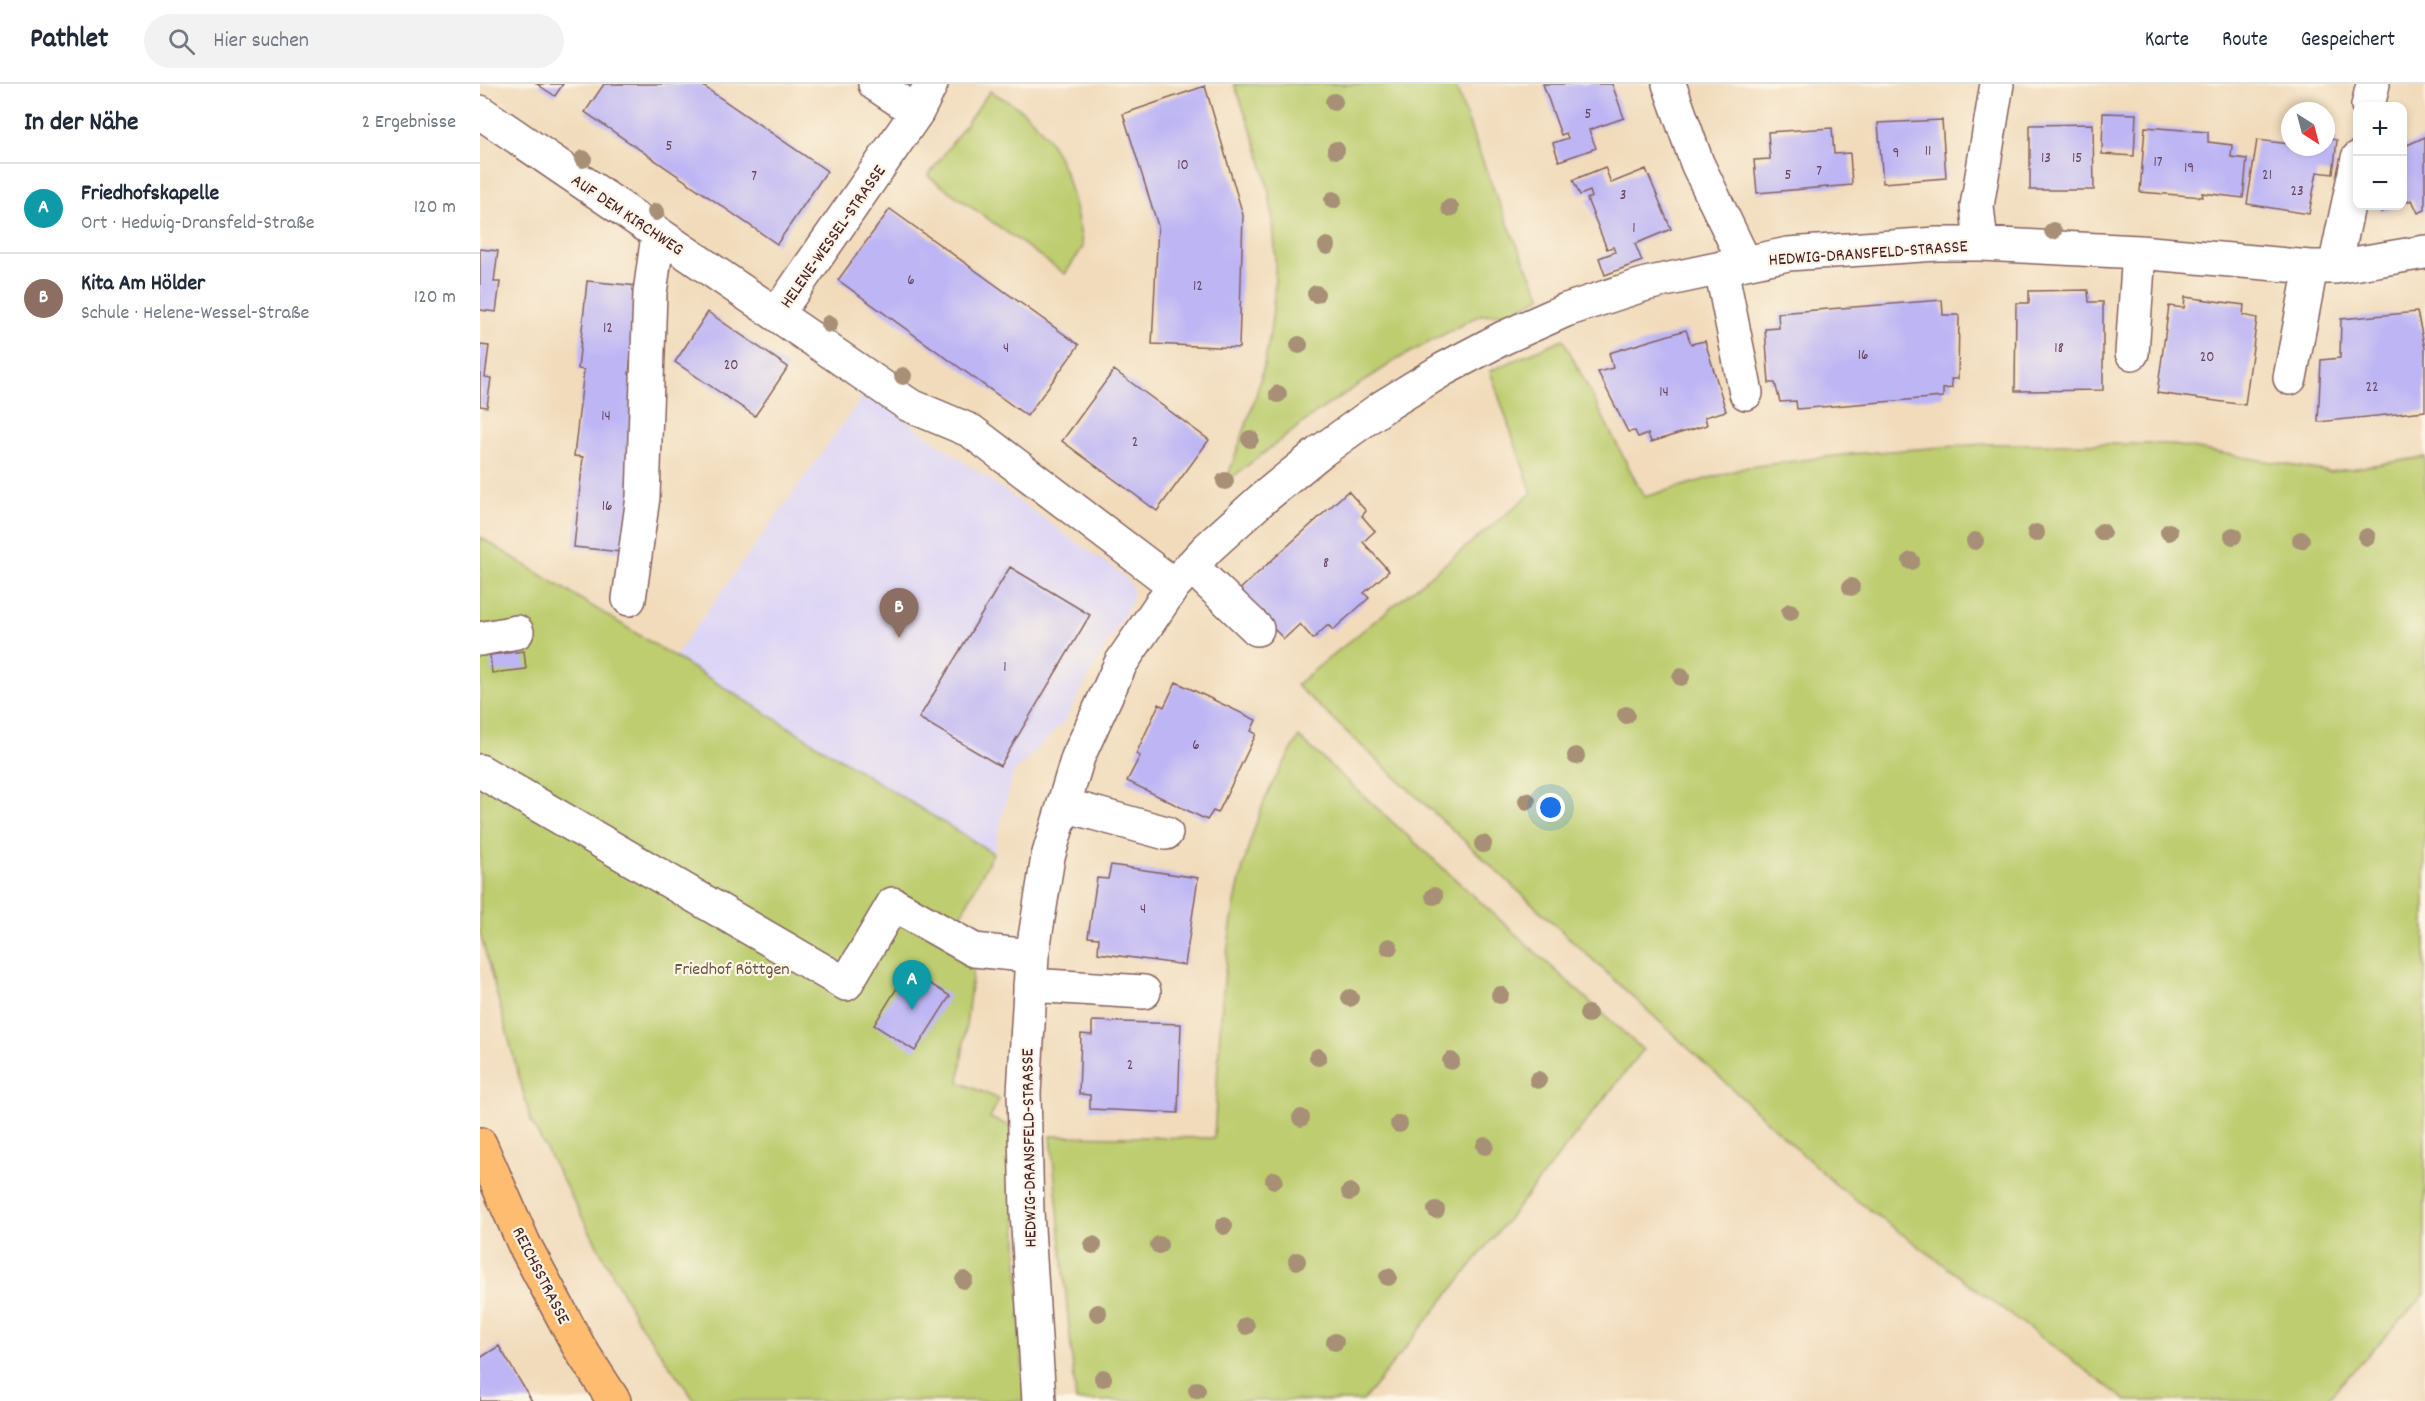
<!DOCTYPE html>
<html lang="de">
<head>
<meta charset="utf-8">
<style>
	body { margin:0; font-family:Dekko,sans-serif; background:#f2f2f3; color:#1f2937 }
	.controls { position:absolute; right:18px; top:18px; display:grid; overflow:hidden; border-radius:12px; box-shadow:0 3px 9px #0003 }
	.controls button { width:54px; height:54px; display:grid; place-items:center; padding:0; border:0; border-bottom:2px solid #e0e1e3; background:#fff; color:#1f2937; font:30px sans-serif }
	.compass { position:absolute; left:1801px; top:18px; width:54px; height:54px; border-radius:50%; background:#fff; box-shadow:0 3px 9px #0003; rotate:144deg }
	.you { position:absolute; left:1071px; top:724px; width:21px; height:21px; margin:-15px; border:4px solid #fff; border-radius:50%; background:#1a73e8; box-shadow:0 0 0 9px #1a73e833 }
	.badge { display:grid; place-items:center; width:39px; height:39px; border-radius:50%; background:#1a73e8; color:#fff; font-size:20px; font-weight:700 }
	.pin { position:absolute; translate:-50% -50px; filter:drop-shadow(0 2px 3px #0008) }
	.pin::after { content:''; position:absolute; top:32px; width:21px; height:18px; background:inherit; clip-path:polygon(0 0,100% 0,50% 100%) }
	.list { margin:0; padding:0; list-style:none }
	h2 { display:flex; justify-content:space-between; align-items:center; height:78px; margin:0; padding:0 24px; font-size:26px }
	h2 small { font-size:20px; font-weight:400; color:#747a83 }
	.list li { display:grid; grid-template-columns:39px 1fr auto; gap:18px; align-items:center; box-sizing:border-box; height:90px; padding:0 24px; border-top:2px solid #e0e1e3 }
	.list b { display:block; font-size:22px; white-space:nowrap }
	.list p { margin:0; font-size:20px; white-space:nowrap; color:#747a83 }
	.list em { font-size:20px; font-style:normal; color:#747a83 }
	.icon { flex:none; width:33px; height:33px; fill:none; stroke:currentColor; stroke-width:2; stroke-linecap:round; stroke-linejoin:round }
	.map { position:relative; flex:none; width:1945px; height:1317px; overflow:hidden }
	header { display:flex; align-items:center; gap:36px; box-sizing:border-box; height:84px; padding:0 30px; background:#fff; border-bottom:2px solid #e0e1e3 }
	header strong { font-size:28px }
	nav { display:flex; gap:33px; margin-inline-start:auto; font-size:21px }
	.search { width:420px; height:54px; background:#f2f2f3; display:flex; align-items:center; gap:15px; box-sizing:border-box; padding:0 21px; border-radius:33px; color:#747a83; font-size:22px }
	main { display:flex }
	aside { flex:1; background:#fff }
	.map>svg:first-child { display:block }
	.built { fill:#ddd5f6 }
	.green { fill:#bdcd70; stroke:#84764e; stroke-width:1.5 }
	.building { fill:#bdb5f4 }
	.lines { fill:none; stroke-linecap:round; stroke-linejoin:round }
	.minor-casing { stroke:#84615d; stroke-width:36 }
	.major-casing { stroke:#84615d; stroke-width:36 }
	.minor { stroke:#fff; stroke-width:33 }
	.major { stroke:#fdbc70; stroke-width:33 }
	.tree { fill:#a89077 }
	.labels { text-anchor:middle; stroke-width:4.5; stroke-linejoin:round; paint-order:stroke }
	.number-label { font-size:15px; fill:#67445d }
	.street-label { font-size:18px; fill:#4a1f2b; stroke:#fcf5e5 }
	.park-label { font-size:18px; fill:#6c5340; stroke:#fcf5e5 }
</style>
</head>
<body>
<header>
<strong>Pathlet</strong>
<div class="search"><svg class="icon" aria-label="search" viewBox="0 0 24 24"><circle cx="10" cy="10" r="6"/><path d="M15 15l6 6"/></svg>Hier suchen</div>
<nav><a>Karte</a><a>Route</a><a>Gespeichert</a></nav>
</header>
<main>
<aside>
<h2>In der Nähe<small>2 Ergebnisse</small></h2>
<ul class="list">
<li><span class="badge" style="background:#0f9aa8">A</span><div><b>Friedhofskapelle</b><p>Ort · Hedwig-Dransfeld-Straße</p></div><em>120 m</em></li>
<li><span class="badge" style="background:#8d6e63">B</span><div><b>Kita Am Hölder</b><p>Schule · Helene-Wessel-Straße</p></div><em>120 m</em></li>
</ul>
</aside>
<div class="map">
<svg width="1945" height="1317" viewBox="0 0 1945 1317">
	<rect width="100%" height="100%" fill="#fcf5e5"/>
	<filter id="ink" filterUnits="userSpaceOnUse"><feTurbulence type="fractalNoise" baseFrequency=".0167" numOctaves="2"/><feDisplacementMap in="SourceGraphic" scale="12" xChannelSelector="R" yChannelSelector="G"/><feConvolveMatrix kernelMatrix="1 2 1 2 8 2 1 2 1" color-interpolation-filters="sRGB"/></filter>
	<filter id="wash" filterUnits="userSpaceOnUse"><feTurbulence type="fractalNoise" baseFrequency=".008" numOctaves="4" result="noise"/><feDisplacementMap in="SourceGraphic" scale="24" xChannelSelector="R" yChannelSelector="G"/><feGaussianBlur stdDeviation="1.35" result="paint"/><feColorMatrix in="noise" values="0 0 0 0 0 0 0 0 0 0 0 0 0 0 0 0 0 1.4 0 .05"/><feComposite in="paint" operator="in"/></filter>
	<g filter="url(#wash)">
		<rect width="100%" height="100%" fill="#f1dbbb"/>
		<path class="built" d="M 386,308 L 644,492 L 652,503 L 653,514 L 585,636 L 533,690 L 513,769 L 195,572 Z"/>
		<path class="green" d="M 754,0 L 975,0 C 1000,73 1027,145 1062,213 L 1028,229 L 1000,231 L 916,276 L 840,326 L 746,398 C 756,368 768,338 777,308 C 796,243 801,170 788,104 C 781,68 767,34 754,0 Z
			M 510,7 C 521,14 535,20 545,29 C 585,63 594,114 603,163 L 585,190 L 448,92 Z
			M 1083,255 L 1164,413 L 1268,383 L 1371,370 L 1504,360 L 1688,360 L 1850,388 L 1945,373 L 1945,1210 L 1845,1317 L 1647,1317 L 1356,1101 L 816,601 L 1052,409 L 1010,287 Z
			M 0,453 L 513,769 L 480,833 L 498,845 L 479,998 L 519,1015 L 510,1034 L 532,1043 L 544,1317 L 215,1317 L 157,1236 L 51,1037 L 0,849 Z
			M 819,653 L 1163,966 L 883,1317 L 596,1317 L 571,1052 L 734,1054 C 741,938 741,822 786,713 C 795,693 808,673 819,653 Z"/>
		<g id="blocks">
			<path class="building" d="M 57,0 L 83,0 L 75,12 Z
				M 124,0 L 220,0 L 347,87 L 297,160 L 105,28 Z
				M 1063,0 L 1132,0 L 1144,34 L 1109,46 L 1116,64 L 1079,77 L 1073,59 L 1088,54 L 1086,49 L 1081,51 Z
				M 725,2 L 763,131 L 759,264 L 672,260 L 678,142 L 643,30 Z
				M 1623,29 L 1656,30 L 1654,72 L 1622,70 Z
				M 1462,36 L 1466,94 L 1403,99 L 1398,39 Z
				M 1613,40 L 1614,106 L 1550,106 L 1550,41 Z
				M 1665,43 L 1728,48 L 1728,58 L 1752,61 L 1751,73 L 1767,75 L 1763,114 L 1722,109 L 1723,113 L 1660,108 Z
				M 1352,44 L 1354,70 L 1370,69 L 1372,101 L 1277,109 L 1274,76 L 1290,75 L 1288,48 Z
				M 1945,53 L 1945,126 L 1938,129 L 1932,116 L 1923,119 L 1923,63 Z
				M 1846,54 L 1857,56 L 1853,90 L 1837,88 L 1829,130 L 1767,120 L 1777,56 L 1810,60 L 1810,63 L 1840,65 L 1841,63 L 1846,63 Z
				M 1125,83 L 1131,99 L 1166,85 L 1191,145 L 1155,160 L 1162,177 L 1125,191 L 1119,174 L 1135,168 L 1133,163 L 1127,165 L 1107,115 L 1112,113 L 1110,107 L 1100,111 L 1093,96 Z
				M 1899,122 L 1917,122 L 1901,128 Z
				M 410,125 L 599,261 L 547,332 L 358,196 Z
				M 0,165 L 18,167 L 14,198 L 20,198 L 16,228 L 0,226 Z
				M 107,197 L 158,202 L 149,290 L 158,291 L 150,469 L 94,463 L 103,373 L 94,372 L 104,286 L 98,285 Z
				M 1608,206 L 1609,218 L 1623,218 L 1623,306 L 1535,307 L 1536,219 L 1549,219 L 1549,207 Z
				M 1705,213 L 1764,221 L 1763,231 L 1777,234 L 1765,321 L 1677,309 L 1689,222 L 1704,224 Z
				M 1462,216 L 1463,231 L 1479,231 L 1478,295 L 1471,295 L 1472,304 L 1463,305 L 1463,313 L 1317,325 L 1316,317 L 1300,318 L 1295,299 L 1289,299 L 1285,245 L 1299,244 L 1298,229 Z
				M 228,228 L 308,283 L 275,332 L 195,278 Z
				M 1937,228 L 1945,264 L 1945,327 L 1838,338 L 1841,276 L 1860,274 L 1861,235 Z
				M 1206,246 L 1211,260 L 1225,257 L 1246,327 L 1225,333 L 1227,341 L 1171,358 L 1168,350 L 1158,353 L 1155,347 L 1148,348 L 1118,288 L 1133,284 L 1129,269 Z
				M 0,261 L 9,262 L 5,293 L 11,294 L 7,323 L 0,322 Z
				M 634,286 L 729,356 L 677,427 L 582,357 Z
				M 868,407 L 886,427 L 882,432 L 895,447 L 883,458 L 909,487 L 884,509 L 889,514 L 853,546 L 848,541 L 833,555 L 820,540 L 804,555 L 757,508 Z
				M 530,483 L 610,531 L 520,682 L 439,634 Z
				M 44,567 L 46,585 L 12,589 L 10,571 Z
				M 696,598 L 776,636 L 771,647 L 776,650 L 738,729 L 733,727 L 727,736 L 647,697 L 660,672 L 656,670 L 679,620 L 684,623 Z
				M 631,781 L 718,794 L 705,881 L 618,869 L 619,854 L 608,853 L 617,794 L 628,795 Z
				M 428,886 L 470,912 L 435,967 L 394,941 Z
				M 612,937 L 701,940 L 698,1029 L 610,1025 L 610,1011 L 599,1010 L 601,950 L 612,951 Z
				M 19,1262 L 52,1317 L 0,1317 L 0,1274 Z"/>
		</g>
	</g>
	<g filter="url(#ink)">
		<use href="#blocks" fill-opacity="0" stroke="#84615d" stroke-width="1.5"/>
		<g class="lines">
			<g class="minor-casing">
				<path id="minor" d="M 395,0 L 437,28
					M 1189,0 L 1217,79 L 1265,179
					M 1888,22 L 1893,0
					M 0,28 L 429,321 L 491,347 L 694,501
					M 1501,160 L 1497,122 L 1517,0
					M 1855,183 L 1878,74
					M 1241,184 L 1266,309
					M 297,230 L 437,28 L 451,0
					M 1652,269 L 1659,168
					M 1810,294 L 1831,183
					M 711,482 L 777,545
					M 149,515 L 163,413 L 170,209 L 178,151
					M 0,555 L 37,548
					M 0,687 L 366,900 L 413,820 L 494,866 L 552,872
					M 584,721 L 686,749
					M 550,901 L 664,908
					M 559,1317 L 547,1128 L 544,1009 L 552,872 L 568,773 L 598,673 L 641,579 L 694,501 L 728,464 L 781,416 L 840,368 L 904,322 L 964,285 L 1023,254 L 1086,226 L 1166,200 L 1308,170 L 1457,160 L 1501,160 L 1659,168 L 1831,183 L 1855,183 L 1945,168"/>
			</g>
			<g class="major-casing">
				<path id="major" d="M 0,1060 L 44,1160 L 99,1263 L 134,1317"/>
			</g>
			<use href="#minor" class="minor"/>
			<use href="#major" class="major"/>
		</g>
		<g class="tree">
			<circle cx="854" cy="18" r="9"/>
			<circle cx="856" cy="66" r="9"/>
			<circle cx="103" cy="75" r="9"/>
			<circle cx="853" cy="116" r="9"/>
			<circle cx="970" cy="124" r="9"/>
			<circle cx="176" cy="128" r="9"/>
			<circle cx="1573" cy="147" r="9"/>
			<circle cx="847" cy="162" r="9"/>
			<circle cx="836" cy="210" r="9"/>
			<circle cx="349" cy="240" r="9"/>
			<circle cx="819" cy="261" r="9"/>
			<circle cx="423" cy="292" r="9"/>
			<circle cx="798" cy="310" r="9"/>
			<circle cx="770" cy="355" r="9"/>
			<circle cx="745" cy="397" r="9"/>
			<circle cx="1622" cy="448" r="9"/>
			<circle cx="1689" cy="448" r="9"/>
			<circle cx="1556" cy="449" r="9"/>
			<circle cx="1753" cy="452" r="9"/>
			<circle cx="1887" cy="453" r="9"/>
			<circle cx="1821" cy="456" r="9"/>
			<circle cx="1495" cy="457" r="9"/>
			<circle cx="1431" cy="477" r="9"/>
			<circle cx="1371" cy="503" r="9"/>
			<circle cx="1310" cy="528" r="9"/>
			<circle cx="1201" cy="593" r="9"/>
			<circle cx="1146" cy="631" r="9"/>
			<circle cx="1096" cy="672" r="9"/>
			<circle cx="1047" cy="717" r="9"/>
			<circle cx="1003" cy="760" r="9"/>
			<circle cx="954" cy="812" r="9"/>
			<circle cx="909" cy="863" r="9"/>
			<circle cx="1020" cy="911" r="9"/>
			<circle cx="870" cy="914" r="9"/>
			<circle cx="1108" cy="930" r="9"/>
			<circle cx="838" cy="973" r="9"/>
			<circle cx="971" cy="977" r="9"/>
			<circle cx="1058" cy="996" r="9"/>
			<circle cx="821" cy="1034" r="9"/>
			<circle cx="919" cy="1040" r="9"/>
			<circle cx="1005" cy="1062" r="9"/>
			<circle cx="794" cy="1096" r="9"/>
			<circle cx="870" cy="1108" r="9"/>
			<circle cx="956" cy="1126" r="9"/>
			<circle cx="744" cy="1142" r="9"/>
			<circle cx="613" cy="1161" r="9"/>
			<circle cx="679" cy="1161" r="9"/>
			<circle cx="817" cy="1177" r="9"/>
			<circle cx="908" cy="1193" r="9"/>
			<circle cx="484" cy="1196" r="9"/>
			<circle cx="618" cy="1229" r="9"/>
			<circle cx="766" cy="1242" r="9"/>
			<circle cx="855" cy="1258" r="9"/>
			<circle cx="623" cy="1294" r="9"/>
			<circle cx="717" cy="1306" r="9"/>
		</g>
	</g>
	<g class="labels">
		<g class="number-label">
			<text x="1108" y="34">5</text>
			<text x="189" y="66">5</text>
			<text x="1448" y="71">11</text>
			<text x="1416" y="73">9</text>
			<text x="1566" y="78">13</text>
			<text x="1597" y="78">15</text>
			<text x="1678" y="82">17</text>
			<text x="703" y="85">10</text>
			<text x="1709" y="88">19</text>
			<text x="1339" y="91">7</text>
			<text x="1308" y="95">5</text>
			<text x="1787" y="95">21</text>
			<text x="274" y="96">7</text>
			<text x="1817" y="111">23</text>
			<text x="1143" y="115">3</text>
			<text x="1154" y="148">1</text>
			<text x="431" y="200">6</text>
			<text x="718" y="206">12</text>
			<text x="128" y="248">12</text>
			<text x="526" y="268">4</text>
			<text x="1579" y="268">18</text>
			<text x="1383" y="275">16</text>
			<text x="1727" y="277">20</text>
			<text x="251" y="285">20</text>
			<text x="1892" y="307">22</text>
			<text x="1184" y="312">14</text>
			<text x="126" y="336">14</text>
			<text x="655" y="362">2</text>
			<text x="127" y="426">16</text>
			<text x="846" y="483">8</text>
			<text x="525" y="587">1</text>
			<text x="716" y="665">6</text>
			<text x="663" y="829">4</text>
			<text x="650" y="985">2</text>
		</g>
		<g class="street-label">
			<text transform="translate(148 130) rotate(34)" y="6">AUF DEM KIRCHWEG</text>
			<text transform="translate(352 152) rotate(-55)" y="6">HELENE-WESSEL-STRASSE</text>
			<text transform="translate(1388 168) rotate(-4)" y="6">HEDWIG-DRANSFELD-STRASSE</text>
			<text transform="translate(548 1064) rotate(-91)" y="6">HEDWIG-DRANSFELD-STRASSE</text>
			<text transform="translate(62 1191) rotate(63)" y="6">REICHSSTRASSE</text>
		</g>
		<g class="park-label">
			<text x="252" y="890">Friedhof Röttgen</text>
		</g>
	</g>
</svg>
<div class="controls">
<button>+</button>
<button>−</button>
</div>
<svg class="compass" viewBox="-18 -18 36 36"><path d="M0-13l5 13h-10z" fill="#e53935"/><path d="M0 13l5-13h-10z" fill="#747a83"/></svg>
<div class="you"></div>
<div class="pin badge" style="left:432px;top:926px;background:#0f9aa8">A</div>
<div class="pin badge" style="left:419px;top:554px;background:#8d6e63">B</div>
</div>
</main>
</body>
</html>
